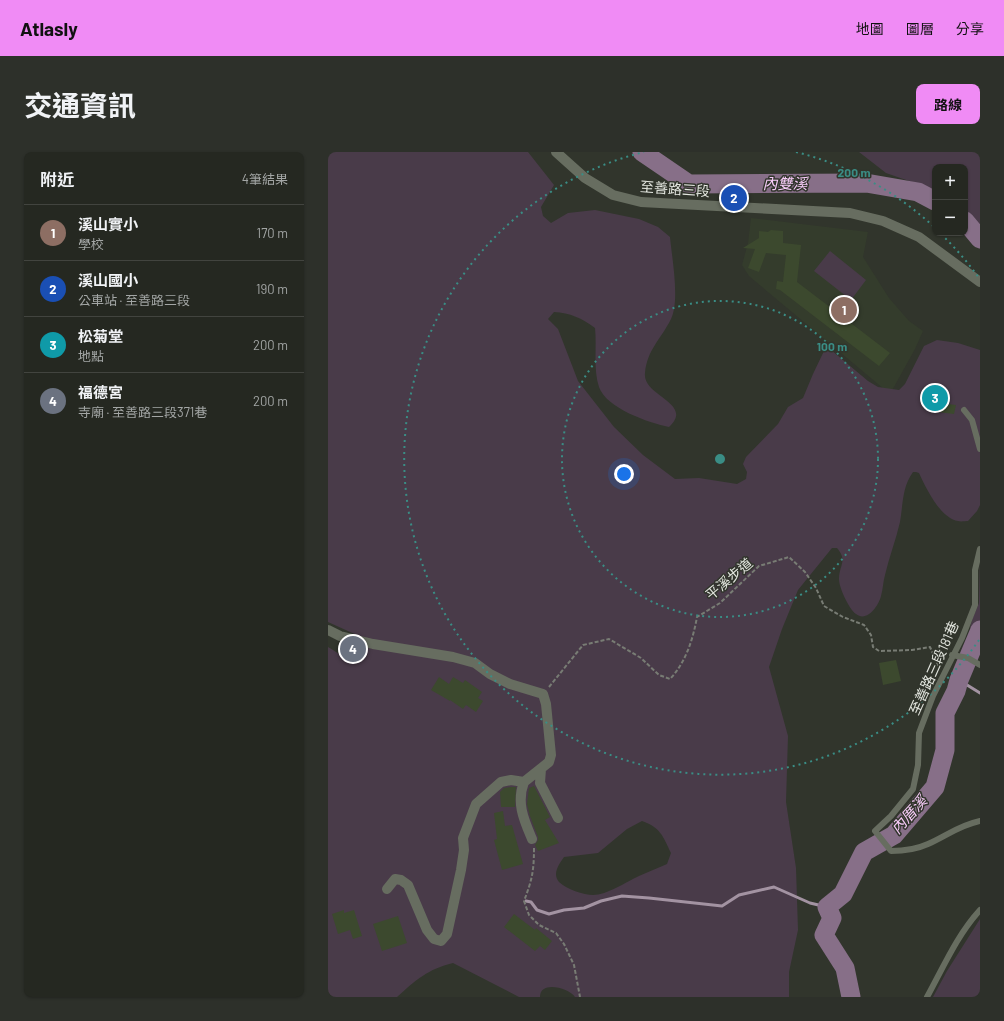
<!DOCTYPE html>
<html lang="zh-TW">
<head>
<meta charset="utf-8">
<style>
	body { margin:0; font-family:Barlow,"Noto Sans TC",sans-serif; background:#2d302a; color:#f1f3f6 }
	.controls { position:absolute; right:12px; top:12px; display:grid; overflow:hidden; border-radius:8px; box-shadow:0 1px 3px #0004 }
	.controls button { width:36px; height:36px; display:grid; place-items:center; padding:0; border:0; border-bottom:1px solid #42443f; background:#252821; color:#f1f3f6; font:20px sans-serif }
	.you { position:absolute; left:296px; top:322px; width:14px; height:14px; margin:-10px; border:3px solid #fff; border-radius:50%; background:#1a73e8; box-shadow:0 0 0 6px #1a73e833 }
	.badge { display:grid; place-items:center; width:26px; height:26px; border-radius:50%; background:#f08bf5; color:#fff; font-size:13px; font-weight:700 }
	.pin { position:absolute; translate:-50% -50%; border:2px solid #fff; box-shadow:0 1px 4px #0006 }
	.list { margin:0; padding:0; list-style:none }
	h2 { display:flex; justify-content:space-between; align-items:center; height:52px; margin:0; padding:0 16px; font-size:17px }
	h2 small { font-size:13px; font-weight:400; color:#a3a6a5 }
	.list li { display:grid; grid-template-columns:26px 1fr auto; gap:12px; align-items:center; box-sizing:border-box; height:56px; padding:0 16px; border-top:1px solid #42443f }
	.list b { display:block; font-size:15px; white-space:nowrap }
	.list p { margin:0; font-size:13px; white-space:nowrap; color:#a3a6a5 }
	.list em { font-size:13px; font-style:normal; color:#a3a6a5 }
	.map { position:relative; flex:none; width:652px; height:845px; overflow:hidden; border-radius:8px }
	header { display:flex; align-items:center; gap:24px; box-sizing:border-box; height:56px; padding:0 20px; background:#f08bf5; color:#111 }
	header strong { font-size:19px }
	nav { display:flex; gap:22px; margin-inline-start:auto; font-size:14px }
	.intro { display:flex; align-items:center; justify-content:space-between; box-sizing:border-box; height:96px; padding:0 24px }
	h1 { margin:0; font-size:28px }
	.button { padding:10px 18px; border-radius:8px; background:#f08bf5; color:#111; font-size:14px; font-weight:700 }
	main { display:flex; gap:24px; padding:0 24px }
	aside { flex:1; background:#252821; border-radius:8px; box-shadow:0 1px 3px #0004 }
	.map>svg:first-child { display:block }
	.built { fill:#343c2c }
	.green { fill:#493b49; fill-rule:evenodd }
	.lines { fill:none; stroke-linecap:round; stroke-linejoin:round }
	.stream { stroke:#a393a2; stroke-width:3 }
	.river { stroke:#876f88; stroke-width:19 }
	.building { fill:#3c492e }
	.path { stroke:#787c74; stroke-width:2; stroke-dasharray:4 2; stroke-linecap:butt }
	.service { stroke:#676d60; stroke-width:6 }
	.minor { stroke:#676d60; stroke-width:10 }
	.tertiary { stroke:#676d60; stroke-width:10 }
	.ring { fill:none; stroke:#3a8d85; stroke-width:2; stroke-dasharray:2 4 }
	.labels { text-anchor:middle; stroke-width:3; stroke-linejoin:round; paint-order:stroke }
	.street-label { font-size:14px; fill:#e4e7e0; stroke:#31352c }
	.water-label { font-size:15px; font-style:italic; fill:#f7cbf8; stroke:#31352c }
	.centre { fill:#3a8d85; stroke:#31352c; stroke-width:2 }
	.ring-label { font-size:12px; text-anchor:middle; font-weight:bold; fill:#3a8d85; stroke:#31352c; stroke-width:3; stroke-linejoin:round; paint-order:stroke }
</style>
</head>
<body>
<header>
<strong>Atlasly</strong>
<nav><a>地圖</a><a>圖層</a><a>分享</a></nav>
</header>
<div class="intro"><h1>交通資訊</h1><a class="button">路線</a></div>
<main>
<aside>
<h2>附近<small>4筆結果</small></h2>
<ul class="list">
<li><span class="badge" style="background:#8d6e63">1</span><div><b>溪山實小</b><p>學校</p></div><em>170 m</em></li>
<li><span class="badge" style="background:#1a4fb4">2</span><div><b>溪山國小</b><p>公車站 · 至善路三段</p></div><em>190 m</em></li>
<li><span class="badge" style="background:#0f9aa8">3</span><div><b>松菊堂</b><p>地點</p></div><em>200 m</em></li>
<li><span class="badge" style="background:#6b7280">4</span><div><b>福德宮</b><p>寺廟 · 至善路三段371巷</p></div><em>200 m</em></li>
</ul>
</aside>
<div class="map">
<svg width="652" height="845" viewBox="0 0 652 845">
	<rect width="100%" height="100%" fill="#31352c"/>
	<path class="built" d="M 423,66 L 540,80 L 535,105 L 561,146 L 581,169 L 595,179 L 587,197 L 562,242 L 421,124 L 414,113 L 420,91 Z"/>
	<path class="green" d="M 0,0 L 200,0 L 226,33 L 213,55 L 215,64 L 223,71 L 240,61 L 267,58 L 311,67 L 330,75 L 342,85 C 344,107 352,148 343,167 C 333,187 319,198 317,221 C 314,244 367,251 341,275 C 321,271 278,256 271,235 C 265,217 269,195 267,176 C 254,166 242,161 226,160 L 220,167 L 230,177 L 250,229 L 286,275 L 315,303 L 347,327 L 371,326 L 409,332 L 418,327 L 419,320 L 415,312 L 418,305 L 450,272 L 460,255 L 475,246 L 485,222 L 496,199 L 503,198 L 540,229 L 550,235 L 571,238 L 577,232 L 596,194 L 609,188 L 630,191 L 652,198 L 652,353 L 649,359 L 640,369 C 637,369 633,370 630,369 C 612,366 598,336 591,321 L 588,320 L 585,320 C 574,335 575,353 572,370 C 568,388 561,405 557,423 C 555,430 555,437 553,444 C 551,453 539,471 528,462 C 521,457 511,436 511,427 C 511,413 520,409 509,396 L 504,396 L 470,438 L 454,477 L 441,515 L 460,584 L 458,650 L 468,716 L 470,778 L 461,820 L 461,845 L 247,845 C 241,836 212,828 212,845 L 191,845 L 125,811 C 100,817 88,828 69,845 L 0,845 L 0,495 C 12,502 34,520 38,495 L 31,484 L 0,470 ZM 314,669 C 332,675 335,684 343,701 L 339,712 C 330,716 320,720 311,724 C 298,730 279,743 265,743 C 256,743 238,737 231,730 C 224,722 231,712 236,705 L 270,701 L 299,677 Z
		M 531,0 L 652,0 L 652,74 L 637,58 L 637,15 L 607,15 L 607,38 L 558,21 Z
		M 502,99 L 538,128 L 523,148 L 486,119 Z
		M 652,410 L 652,486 L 647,483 L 642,475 L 644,468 L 651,451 Z
		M 652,767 L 652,845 L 605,845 L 619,819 Z"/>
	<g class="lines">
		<path class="stream" d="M 631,528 L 652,541
			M 198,749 L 203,750 L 209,758 L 221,762 L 236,758 L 256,756 L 273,749 L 294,744 L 321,746 L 394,754 L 411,743 L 446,735 L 482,751 L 499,755"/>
		<path class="river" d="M 314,0 L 361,32 L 538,31 L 590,40 L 607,49
			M 637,69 L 652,87
			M 523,845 L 517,816 L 496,783 L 504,766 L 499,755 L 515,742 L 536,700 L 566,683 L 607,635 L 617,598 L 617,561 L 628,539 L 631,528 L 652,478"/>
	</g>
	<path class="building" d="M 443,78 L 455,79 L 455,91 L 473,93 L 469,130 L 562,201 L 551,214 L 452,138 L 448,137 L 449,129 L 455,130 L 458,103 L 438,101 L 431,120 L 420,116 L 427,97 L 415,96 L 431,86 L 431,79 L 440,80 Z
		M 595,236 L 621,240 L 620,252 L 628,253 L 626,262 L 610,260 L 611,255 L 593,252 Z
		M 568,508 L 573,529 L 555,533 L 551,511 Z
		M 111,525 L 121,532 L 125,525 L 135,531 L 137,528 L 154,540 L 150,546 L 155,549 L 148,560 L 138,553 L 135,557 L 122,548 L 122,549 L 103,538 Z
		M 206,634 L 222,665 L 217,668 L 231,691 L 210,699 L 207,693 L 210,688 L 210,685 L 202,664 L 199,652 L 201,636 Z
		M 183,635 L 188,635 L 187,655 L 173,655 L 172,640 L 176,636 Z
		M 175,659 L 177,674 L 184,673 L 195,712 L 174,718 L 166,688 L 169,687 L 166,661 Z
		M 16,758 L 16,761 L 26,758 L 34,784 L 25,787 L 22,778 L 10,782 L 4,762 Z
		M 186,762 L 207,778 L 208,776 L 224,789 L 217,798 L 212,794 L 207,799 L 176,775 Z
		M 70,764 L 79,791 L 54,799 L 45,772 Z"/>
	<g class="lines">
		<path class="path" d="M 221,535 L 255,493 L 281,487 L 313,506 L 331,523 L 342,527 C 358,510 365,487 369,465 L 392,451 L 431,414 L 461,405 L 477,420 L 488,436 L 496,454 L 515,465 L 536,473 L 543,483 L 545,495 L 551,499 L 584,498 L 602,495 L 611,515
			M 206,696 C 206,719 204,728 196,749 L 201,763 L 211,773 L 228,781 L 236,792 L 246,813 L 252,845"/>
		<path class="service" d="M 636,258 L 644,268 L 652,297
			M 652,397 L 647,418 L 647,453 L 634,486 L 605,544 L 591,581 L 590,613 L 585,637 L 563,664 L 547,679 L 563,699 C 575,699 589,697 600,692 C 618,684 632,673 652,669
			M 624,503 L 640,506 L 652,513
			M 599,845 C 615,816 629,783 652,758"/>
		<path class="minor" d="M 0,478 L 12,484 L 45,492 L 125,505 L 147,511 L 162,522 L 182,532 L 215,542 L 218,552 L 223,603 L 221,610 L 196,630 L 183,628 L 173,630 L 148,652 L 135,686 L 136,698 L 133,718 L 119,782 L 113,789 L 106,787 L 99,778 L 80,733 L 73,728 L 67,727 L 59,737
			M 213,617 L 212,631 L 230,666
			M 196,630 C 188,651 196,668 204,687"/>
		<path class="tertiary" d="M 228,0 L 257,26 L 285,43 L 313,50 L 522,61 L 555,69 L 591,85 L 652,130"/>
	</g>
	<g class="ring">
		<circle cx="392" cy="307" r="158"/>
		<path d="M651 488A316 316 0 1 1 316 0M468 0A316 316 0 0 1 605 74M613 82A316 316 0 0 1 651 126"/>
	</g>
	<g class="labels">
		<g class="street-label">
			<text transform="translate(347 37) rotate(4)" y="5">至善路三段</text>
			<text transform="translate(401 427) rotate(-40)" y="5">平溪步道</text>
			<text transform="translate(606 516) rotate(-66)" y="5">至善路三段181巷</text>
		</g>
		<g class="water-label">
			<text x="457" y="37">內雙溪</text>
			<text transform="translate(581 663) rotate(-48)" y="5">內厝溪</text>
		</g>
	</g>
	<circle cx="392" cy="307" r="6" class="centre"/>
	<g class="ring-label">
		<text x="526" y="25">200 m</text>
		<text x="504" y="199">100 m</text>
	</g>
</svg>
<div class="controls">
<button>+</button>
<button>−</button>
</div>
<div class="you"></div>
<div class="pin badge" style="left:516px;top:158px;background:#8d6e63">1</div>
<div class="pin badge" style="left:406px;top:46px;background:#1a4fb4">2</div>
<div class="pin badge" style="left:607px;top:246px;background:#0f9aa8">3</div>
<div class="pin badge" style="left:25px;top:497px;background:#6b7280">4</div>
</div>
</main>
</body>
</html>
